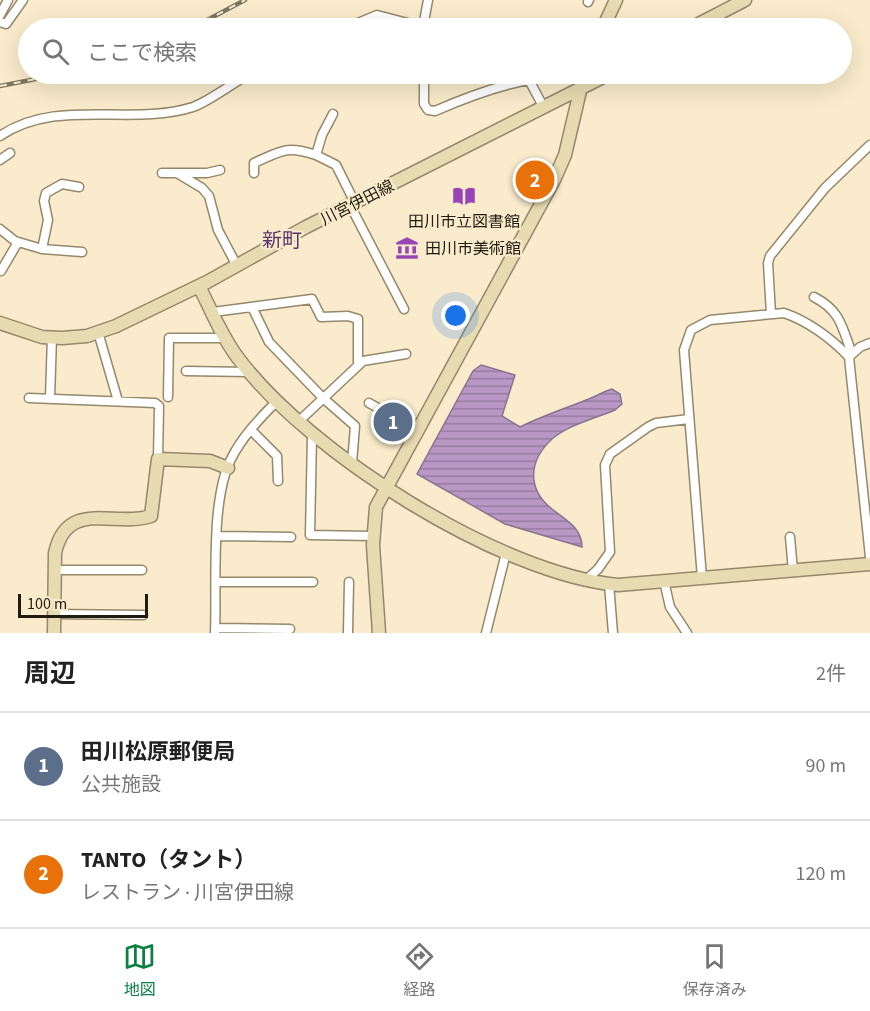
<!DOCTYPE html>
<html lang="ja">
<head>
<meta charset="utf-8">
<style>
	body { margin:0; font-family:"Source Sans 3","Noto Sans JP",sans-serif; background:#f6f6f6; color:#222 }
	.scale { position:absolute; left:18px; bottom:15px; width:130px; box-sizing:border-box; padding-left:6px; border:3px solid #211c10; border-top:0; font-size:16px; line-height:21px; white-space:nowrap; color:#211c10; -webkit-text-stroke:4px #f9ebcb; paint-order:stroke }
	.you { position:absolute; left:456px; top:316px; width:21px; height:21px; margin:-15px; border:4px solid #fff; border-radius:50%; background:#1a73e8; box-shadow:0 0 0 9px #1a73e833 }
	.badge { display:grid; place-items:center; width:39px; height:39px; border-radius:50%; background:#0b8043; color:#fff; font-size:20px; font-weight:700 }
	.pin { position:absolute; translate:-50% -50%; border:3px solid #fff; box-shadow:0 2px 6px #0006 }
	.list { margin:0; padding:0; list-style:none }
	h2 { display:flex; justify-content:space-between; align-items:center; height:78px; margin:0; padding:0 24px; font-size:26px }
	h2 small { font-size:20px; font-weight:400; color:#767676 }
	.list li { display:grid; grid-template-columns:39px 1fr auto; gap:18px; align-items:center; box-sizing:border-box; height:108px; padding:0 24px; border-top:2px solid #e0e0e0 }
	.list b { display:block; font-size:22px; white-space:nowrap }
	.list p { margin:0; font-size:20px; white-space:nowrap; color:#767676 }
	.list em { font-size:20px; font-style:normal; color:#767676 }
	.icon { flex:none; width:33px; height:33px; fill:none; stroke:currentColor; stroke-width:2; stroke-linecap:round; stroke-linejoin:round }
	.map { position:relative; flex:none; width:870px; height:633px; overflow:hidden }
	.search { position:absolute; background:#fff; box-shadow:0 6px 24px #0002; left:18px; right:18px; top:18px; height:66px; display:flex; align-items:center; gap:15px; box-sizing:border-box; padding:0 21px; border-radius:33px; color:#767676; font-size:22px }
	.sheet { height:294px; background:#fff }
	nav { display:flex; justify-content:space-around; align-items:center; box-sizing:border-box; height:84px; border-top:2px solid #e0e0e0; background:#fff; font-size:16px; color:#767676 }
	nav a { display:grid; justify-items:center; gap:3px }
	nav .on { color:#0b8043 }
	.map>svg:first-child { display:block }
	.water { fill:url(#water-rules); stroke:#8b738f; stroke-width:1.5 }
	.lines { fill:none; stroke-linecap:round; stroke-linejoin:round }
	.street-casing { stroke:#95886b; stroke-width:11 }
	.secondary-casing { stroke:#95886b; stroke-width:15 }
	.street { stroke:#fff; stroke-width:8 }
	.secondary { stroke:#e7dbb2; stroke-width:12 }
	.rail-casing { stroke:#7f7661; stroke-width:4.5 }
	.rail { stroke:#f9ebcb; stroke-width:2; stroke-dasharray:7; stroke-linecap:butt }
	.labels { text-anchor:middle; stroke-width:4.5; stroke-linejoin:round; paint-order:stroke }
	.street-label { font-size:16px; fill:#211c10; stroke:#f9ebcb }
	.poi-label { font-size:16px; fill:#211c10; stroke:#f9ebcb }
	.quarter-label { font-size:20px; fill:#5c346b; stroke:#f9ebcb }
</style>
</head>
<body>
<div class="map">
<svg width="870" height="633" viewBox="0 0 870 633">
	<defs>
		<pattern id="water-rules" width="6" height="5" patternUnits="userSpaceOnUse" patternTransform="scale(1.5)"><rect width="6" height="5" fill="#b998c6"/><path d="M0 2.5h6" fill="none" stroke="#967b9f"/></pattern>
	</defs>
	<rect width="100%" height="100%" fill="#f9ebcb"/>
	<path class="water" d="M 481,365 L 515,375 L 502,416 L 520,427 C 542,416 564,409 586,400 C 595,397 602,392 612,389 L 620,394 L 622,404 L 615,410 C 596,418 568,425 552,439 C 528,461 527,489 552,509 C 565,520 582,527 582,547 L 505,524 L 417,474 L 473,371 Z"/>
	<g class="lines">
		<g class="street-casing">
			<path id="street" d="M 588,2 L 589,0
				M 0,15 L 8,0
				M 0,22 L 6,24 L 23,0
				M 423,27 L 428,0
				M 346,28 L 377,15 L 427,28
				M 424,74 L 424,104 L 428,110 L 435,111 C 483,90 532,74 584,74
				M 529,80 L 544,108
				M 333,114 L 322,135 L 316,155 L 336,165 L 355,203
				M 0,136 C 57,97 130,127 193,107 C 210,101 233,83 249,74
				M 0,160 L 10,153
				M 162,173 L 177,173 L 202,188 L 209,196 L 218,230 L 237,266
				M 177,173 L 207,173 L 220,170
				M 254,173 L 254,163 C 281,151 286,145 316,155
				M 350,205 L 404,309
				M 0,229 L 15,241 L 42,249 L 48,220 L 44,201 L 46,193 L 62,184 L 79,187
				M 42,249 L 82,252
				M 1,271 L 18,242
				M 814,297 C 841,311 842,327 852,354
				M 252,307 L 269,342 L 323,398 L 355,426 L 352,463
				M 213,312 L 312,299 L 321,317 L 348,316 L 358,319 L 358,365
				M 771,314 L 768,263 L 770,256 L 825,188 L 870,145
				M 98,332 L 118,401
				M 850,356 L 860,347 L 870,343
				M 186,371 L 249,372
				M 168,397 L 169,338 L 227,338
				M 29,398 L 155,403 L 159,406 L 158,459
				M 50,398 L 52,337
				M 369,403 L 416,429
				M 298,422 L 363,361 L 406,354
				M 251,430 L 277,456 L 278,481
				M 312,435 L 310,535 L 373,536
				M 218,536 L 291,537
				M 790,537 L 793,571
				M 55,570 L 142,570
				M 702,578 L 684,350 L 691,330 L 710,320 L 784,313 C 808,321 832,339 849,357 L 870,557
				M 585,581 L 598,569 L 610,552 L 605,465 L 610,454 L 648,427 L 656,423 L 689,419
				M 664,581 L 670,607 L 687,633
				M 217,582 L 313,582
				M 609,584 L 613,633
				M 54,614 L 143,615
				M 216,628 L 290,629
				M 215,633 C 217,585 210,501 231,459 C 242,437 260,418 277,401
				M 348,633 L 349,582
				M 486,633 L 506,553"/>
		</g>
		<g class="secondary-casing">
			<path id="secondary" d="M 603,28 L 616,0
				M 691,28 L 745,0
				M 199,286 C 211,310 222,337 238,358 C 309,453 500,574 618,585 L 870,564
				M 0,323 L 42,337 L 62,338 L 87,336 L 116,326 L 207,282 L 306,227 L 609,74
				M 54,633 L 55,553 C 67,498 115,528 151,516 L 158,459 L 210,461 L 228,468
				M 379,633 L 373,545 L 376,507 L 554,180 L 565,155 L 584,74"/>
		</g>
		<use href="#street" class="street"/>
		<use href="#secondary" class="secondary"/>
		<g class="rail-casing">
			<path id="rail" d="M 192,28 L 245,0
				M 0,86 L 61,74"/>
		</g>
		<use href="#rail" class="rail"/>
	</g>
	<defs>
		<g id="library-bare" transform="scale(1.8)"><path d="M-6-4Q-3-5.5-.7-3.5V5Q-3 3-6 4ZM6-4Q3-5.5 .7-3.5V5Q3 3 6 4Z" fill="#9846b5" stroke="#f9ebcb" stroke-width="2.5" paint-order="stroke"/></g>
		<g id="museum-bare" transform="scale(1.8)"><path d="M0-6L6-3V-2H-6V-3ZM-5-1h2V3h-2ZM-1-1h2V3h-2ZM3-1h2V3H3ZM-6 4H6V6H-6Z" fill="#9846b5" stroke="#f9ebcb" stroke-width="2.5" paint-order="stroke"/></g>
	</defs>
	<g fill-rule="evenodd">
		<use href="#library-bare" x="464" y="196"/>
		<use href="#museum-bare" x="407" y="248"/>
	</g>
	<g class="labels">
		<g class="street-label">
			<text transform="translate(357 202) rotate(-27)" y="6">川宮伊田線</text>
		</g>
		<g class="poi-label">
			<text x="464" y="227">田川市立図書館</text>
			<text x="425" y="254" text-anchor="start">田川市美術館</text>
		</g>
		<g class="quarter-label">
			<text x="282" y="247">新町</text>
		</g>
	</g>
</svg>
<div class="scale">100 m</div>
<div class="you"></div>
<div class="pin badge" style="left:393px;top:422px;background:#5c6f8a">1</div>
<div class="pin badge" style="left:535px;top:180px;background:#e8710a">2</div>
<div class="search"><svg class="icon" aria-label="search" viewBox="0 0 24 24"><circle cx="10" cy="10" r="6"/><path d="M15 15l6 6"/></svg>ここで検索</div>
</div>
<section class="sheet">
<h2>周辺<small>2件</small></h2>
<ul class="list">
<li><span class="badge" style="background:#5c6f8a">1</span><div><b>田川松原郵便局</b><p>公共施設</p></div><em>90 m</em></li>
<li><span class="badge" style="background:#e8710a">2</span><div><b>TANTO（タント）</b><p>レストラン · 川宮伊田線</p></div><em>120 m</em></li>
</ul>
</section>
<nav>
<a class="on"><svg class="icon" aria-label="map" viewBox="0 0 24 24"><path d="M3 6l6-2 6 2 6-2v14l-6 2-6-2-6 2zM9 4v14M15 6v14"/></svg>地図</a>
<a><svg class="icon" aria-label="directions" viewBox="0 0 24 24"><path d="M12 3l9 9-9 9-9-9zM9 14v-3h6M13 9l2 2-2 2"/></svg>経路</a>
<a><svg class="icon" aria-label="saved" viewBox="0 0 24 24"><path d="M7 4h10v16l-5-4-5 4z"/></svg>保存済み</a>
</nav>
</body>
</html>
